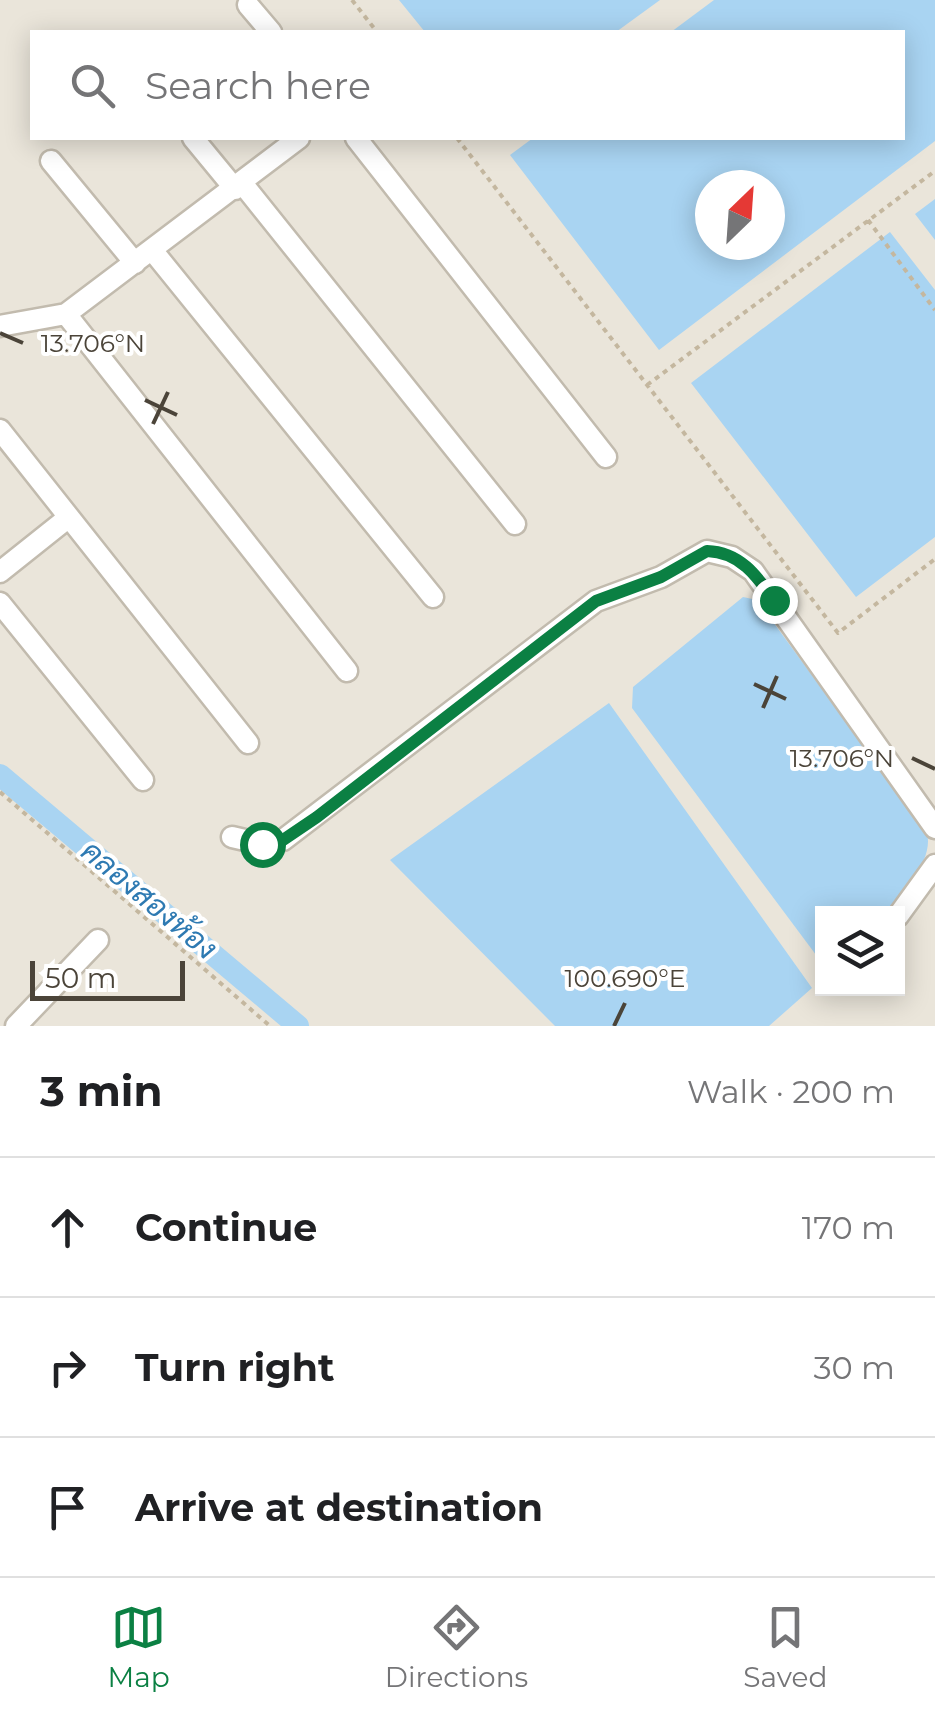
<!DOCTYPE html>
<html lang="en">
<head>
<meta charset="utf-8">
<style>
	body { margin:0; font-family:Montserrat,Sarabun,sans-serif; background:#f6f6f6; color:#202124 }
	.controls { position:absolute; right:30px; bottom:30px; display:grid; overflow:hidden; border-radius:0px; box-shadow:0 5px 25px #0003 }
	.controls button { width:90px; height:90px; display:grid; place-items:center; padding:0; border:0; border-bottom:2px solid #e0e0e0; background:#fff; color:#202124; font:50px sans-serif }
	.compass { position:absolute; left:695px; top:170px; width:90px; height:90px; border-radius:50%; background:#fff; box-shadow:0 5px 25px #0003; rotate:25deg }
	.scale { position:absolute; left:30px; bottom:25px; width:155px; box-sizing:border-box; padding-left:10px; border:5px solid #4b4439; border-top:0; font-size:28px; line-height:35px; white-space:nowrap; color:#4b4439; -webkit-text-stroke:8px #fff; paint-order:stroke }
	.stop { position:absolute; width:30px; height:30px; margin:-22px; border:8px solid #0b8043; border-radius:50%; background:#fff }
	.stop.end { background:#0b8043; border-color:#fff; box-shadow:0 2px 10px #0008 }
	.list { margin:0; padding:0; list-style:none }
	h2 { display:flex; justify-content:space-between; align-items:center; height:130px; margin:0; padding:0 40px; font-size:42px }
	h2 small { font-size:32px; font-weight:400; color:#757577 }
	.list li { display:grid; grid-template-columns:65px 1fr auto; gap:30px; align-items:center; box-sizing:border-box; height:140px; padding:0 40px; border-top:2px solid #e0e0e0 }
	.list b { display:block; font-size:38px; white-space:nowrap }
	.list em { font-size:32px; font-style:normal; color:#757577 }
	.icon { flex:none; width:55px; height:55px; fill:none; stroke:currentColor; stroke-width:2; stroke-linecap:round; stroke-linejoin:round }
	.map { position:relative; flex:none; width:935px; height:1026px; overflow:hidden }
	.search { position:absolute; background:#fff; box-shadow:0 5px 25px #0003; left:30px; right:30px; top:30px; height:110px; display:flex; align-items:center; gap:25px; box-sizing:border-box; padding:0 35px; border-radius:0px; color:#757577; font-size:38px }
	.sheet { height:550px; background:#fff }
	nav { display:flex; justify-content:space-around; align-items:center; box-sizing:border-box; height:140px; border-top:2px solid #e0e0e0; background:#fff; font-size:28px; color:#757577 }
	nav a { display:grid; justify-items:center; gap:5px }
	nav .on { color:#0b8043 }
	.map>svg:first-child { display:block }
	.residential { fill:#eae5da; fill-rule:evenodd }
	.water { fill:#a9d4f2; fill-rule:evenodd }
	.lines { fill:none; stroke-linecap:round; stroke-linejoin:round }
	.canal { stroke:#a9d4f2; stroke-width:22 }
	.minor-casing { stroke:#c2bbae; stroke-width:25 }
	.path { stroke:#c4b79f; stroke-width:4; stroke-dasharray:5 5; stroke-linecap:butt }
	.minor { stroke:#fff; stroke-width:20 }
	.route { stroke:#0b8043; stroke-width:12 }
	.ticks { fill:none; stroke:#4b4439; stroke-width:4 }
	.labels { text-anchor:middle; stroke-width:8; stroke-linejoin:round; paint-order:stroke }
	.water-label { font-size:30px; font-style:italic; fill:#2e7ab2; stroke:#fff }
	.ticks-label { font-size:25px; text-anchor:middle; fill:#4b4439; stroke:#fff; stroke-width:8; stroke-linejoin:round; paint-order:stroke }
</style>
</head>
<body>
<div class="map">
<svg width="935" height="1026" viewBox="0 0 935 1026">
	<rect width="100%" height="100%" fill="#f6f3ec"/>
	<path class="residential" d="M 0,0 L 935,0 L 935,1026 L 0,1026 ZM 32,32 L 902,32 L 902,138 L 32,138 ZM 710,185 L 770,185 L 770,245 L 710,245 ZM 822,914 L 898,914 L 898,988 L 822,988 Z"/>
	<path class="water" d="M 399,0 L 660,0 L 616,32 L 425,32 Z
		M 714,0 L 935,0 L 935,141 L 659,350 L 510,155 L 533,138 L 902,138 L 902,32 L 671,32 ZM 710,185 L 770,185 L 770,245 L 710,245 Z
		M 935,199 L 935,240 L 915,214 Z
		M 890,232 L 935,290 L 935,537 L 856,597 L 691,383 Z
		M 743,597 L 757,600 L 927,833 C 934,861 903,891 888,913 L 822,914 L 822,963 L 632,708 L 633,687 Z
		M 609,703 L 812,988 L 769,1026 L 555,1026 L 390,860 Z"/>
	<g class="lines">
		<path class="canal" d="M 0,775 L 298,1026"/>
		<g class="minor-casing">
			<path id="minor" d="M 248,5 L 271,32
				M 193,138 L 235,189
				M 356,138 L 606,457
				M 51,161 L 135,263
				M 242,183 L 515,524
				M 152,250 L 433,597
				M 66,314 L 347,671
				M 0,326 L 66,314 L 299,138
				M 0,430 L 248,743
				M 0,572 L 69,517
				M 0,603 L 143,780
				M 232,837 L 262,844 L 283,840 L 596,601 L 661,577 L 707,551 L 732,557 L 753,571 L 935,828
				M 898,916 L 935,865
				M 16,1026 L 98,940"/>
		</g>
		<path class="path" d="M 352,0 L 377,32
			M 457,138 L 838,633 L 935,559
			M 868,220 L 935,310
			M 647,385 L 935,171
			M 0,792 L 270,1026"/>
		<use href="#minor" class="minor"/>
	</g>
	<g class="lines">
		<path class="route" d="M 262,844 L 283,840 L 317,817 L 596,601 L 661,577 L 707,551 C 740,552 757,576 774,600"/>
	</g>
	<path class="ticks" d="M 0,333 L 23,343M 145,400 L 177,415M 153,424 L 168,392M 754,684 L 786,699M 763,708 L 777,676M 912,758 L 935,769M 614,1026 L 625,1003"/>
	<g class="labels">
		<g class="water-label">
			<text transform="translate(149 900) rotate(40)" y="10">คลองสองห้อง</text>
		</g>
	</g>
	<g class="ticks-label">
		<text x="93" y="352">13.706°N</text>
		<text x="842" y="767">13.706°N</text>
		<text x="625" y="987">100.690°E</text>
	</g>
</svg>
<div class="controls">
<button><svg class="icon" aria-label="layers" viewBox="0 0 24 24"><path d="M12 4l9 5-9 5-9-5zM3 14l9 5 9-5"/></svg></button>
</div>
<svg class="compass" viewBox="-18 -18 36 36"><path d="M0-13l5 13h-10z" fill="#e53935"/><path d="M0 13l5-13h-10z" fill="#757577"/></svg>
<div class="scale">50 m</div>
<div class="stop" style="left:262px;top:844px"></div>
<div class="stop end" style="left:774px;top:600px"></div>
<div class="search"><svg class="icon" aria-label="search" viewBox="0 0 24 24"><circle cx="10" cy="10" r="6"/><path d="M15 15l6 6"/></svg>Search here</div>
</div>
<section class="sheet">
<h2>3 min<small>Walk · 200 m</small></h2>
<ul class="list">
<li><svg class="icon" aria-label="ahead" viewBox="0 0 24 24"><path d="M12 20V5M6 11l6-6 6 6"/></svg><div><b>Continue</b></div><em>170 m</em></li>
<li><svg class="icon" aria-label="right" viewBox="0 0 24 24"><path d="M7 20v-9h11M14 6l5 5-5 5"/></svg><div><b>Turn right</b></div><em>30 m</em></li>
<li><svg class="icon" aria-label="arrive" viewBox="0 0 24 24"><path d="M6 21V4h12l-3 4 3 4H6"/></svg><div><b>Arrive at destination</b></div></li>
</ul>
</section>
<nav>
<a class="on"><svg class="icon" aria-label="map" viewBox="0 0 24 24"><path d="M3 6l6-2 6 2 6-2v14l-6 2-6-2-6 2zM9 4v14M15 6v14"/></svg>Map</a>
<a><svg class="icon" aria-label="directions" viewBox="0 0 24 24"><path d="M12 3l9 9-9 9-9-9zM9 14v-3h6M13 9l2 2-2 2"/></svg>Directions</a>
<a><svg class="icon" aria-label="saved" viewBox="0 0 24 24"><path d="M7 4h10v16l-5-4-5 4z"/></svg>Saved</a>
</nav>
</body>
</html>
